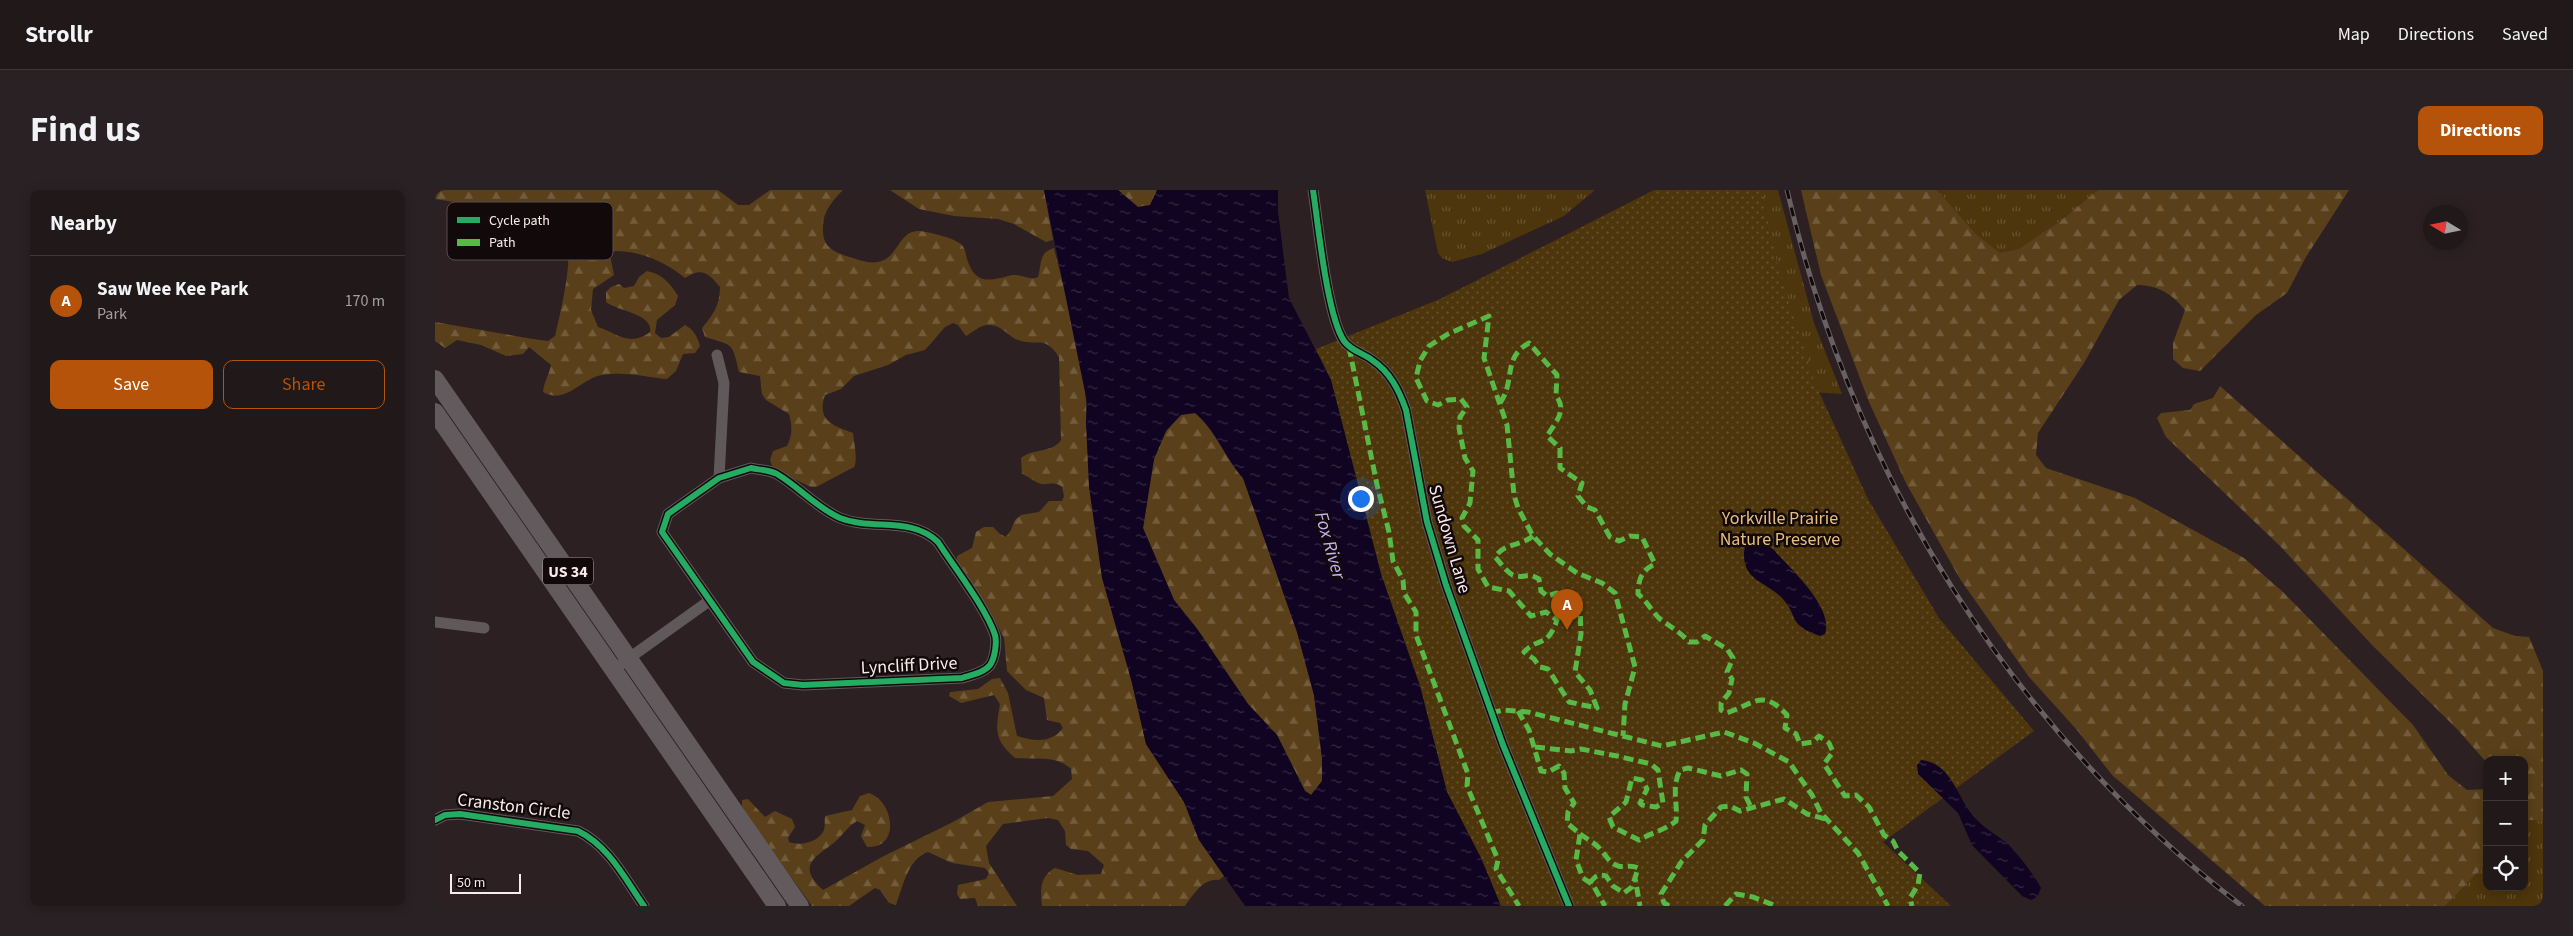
<!DOCTYPE html>
<html lang="en">
<head>
<meta charset="utf-8">
<style>
	body { margin:0; font-family:"Source Sans 3",sans-serif; background:#292123; color:#f1f3f6 }
	.controls { position:absolute; right:15px; bottom:15px; display:grid; overflow:hidden; border-radius:10px; box-shadow:0 2px 12px #0003 }
	.controls button { width:45px; height:45px; display:grid; place-items:center; padding:0; border:0; border-bottom:1px solid #3e3739; background:#21181a; color:#f1f3f6; font:25px sans-serif }
	.compass { position:absolute; left:1988px; top:15px; width:45px; height:45px; border-radius:50%; background:#21181a; box-shadow:0 2px 12px #0003; rotate:280deg }
	.scale { position:absolute; left:15px; bottom:12px; width:71px; box-sizing:border-box; padding-left:5px; border:2px solid #fbeaec; border-top:0; font-size:14px; line-height:18px; white-space:nowrap; color:#fbeaec; -webkit-text-stroke:4px #12090a; paint-order:stroke }
	.you { position:absolute; left:925px; top:308px; width:18px; height:18px; margin:-12px; border:4px solid #fff; border-radius:50%; background:#1a73e8; box-shadow:0 0 0 8px #1a73e833 }
	.badge { display:grid; place-items:center; width:32px; height:32px; border-radius:50%; background:#b45309; color:#fff; font-size:16px; font-weight:700 }
	.pin { position:absolute; translate:-50% -41px; filter:drop-shadow(0 1px 2px #0008) }
	.pin::after { content:''; position:absolute; top:26px; width:18px; height:15px; background:inherit; clip-path:polygon(0 0,100% 0,50% 100%) }
	.list { margin:0; padding:0; list-style:none }
	h2 { display:flex; justify-content:space-between; align-items:center; height:65px; margin:0; padding:0 20px; font-size:21px }
	h2 small { font-size:16px; font-weight:400; color:#a2a0a2 }
	.list li { display:grid; grid-template-columns:32px 1fr auto; gap:15px; align-items:center; box-sizing:border-box; height:90px; padding:0 20px; border-top:1px solid #3e3739 }
	.list b { display:block; font-size:19px; white-space:nowrap }
	.list p { margin:0; font-size:16px; white-space:nowrap; color:#a2a0a2 }
	.list em { font-size:16px; font-style:normal; color:#a2a0a2 }
	.actions { display:flex; gap:10px; padding:15px 20px }
	.actions a { flex:1; padding:11px 0; border:1px solid #b45309; border-radius:10px; text-align:center; font-size:18px; color:#b45309 }
	.actions .main { background:#b45309; color:#fff }
	.icon { flex:none; width:28px; height:28px; fill:none; stroke:currentColor; stroke-width:2; stroke-linecap:round; stroke-linejoin:round }
	.map { position:relative; flex:none; width:2108px; height:716px; overflow:hidden; border-radius:10px }
	header { display:flex; align-items:center; gap:30px; box-sizing:border-box; height:70px; padding:0 25px; background:#21181a; border-bottom:1px solid #3e3739 }
	header strong { font-size:24px }
	nav { display:flex; gap:28px; margin-inline-start:auto; font-size:18px }
	.intro { display:flex; align-items:center; justify-content:space-between; box-sizing:border-box; height:120px; padding:0 30px }
	h1 { margin:0; font-size:35px }
	.button { padding:12px 22px; border-radius:10px; background:#b45309; color:#fff; font-size:18px; font-weight:700 }
	main { display:flex; gap:30px; padding:0 30px }
	aside { flex:1; background:#21181a; border-radius:10px; box-shadow:0 2px 12px #0003 }
	.map>svg:first-child { display:block }
	.grass { fill:url(#grass-tufts) }
	.forest { fill:url(#forest-firs) }
	.park { fill:url(#park-dots) }
	.water { fill:url(#water-ripples); fill-rule:evenodd }
	.lines { fill:none; stroke-linecap:round; stroke-linejoin:round }
	.street { stroke:#5f595c; stroke-width:11 }
	.primary { stroke:#625a5d; stroke-width:18 }
	.rail-casing { stroke:#686062; stroke-width:5 }
	.rail { stroke:#12090a; stroke-width:3; stroke-dasharray:9; stroke-linecap:butt }
	.quiet { stroke:#58b947; stroke-width:5; stroke-dasharray:10 5; stroke-linecap:butt }
	.cycleway-casing { stroke:#12090a; stroke-width:9 }
	.cycleway { stroke:#26ab63; stroke-width:6 }
	.labels { text-anchor:middle; stroke-width:5; stroke-linejoin:round; paint-order:stroke }
	.shield { fill:#12090a; stroke:#b5a6a8; stroke-width:1 }
	.shield-label { font-size:16px; font-weight:bold; fill:#fbeaec }
	.park-label { font-size:18px; fill:#eabe7a; stroke:#12090a }
	.street-label { font-size:18px; fill:#fbeaec; stroke:#12090a }
	.water-label { font-size:19px; font-style:italic; fill:#c6b1f7; stroke:#12090a }
	.key { fill:#12090a; stroke:#584c4e; stroke-width:1 }
	.key-label { font-size:14px; fill:#fbeaec }
</style>
</head>
<body>
<header>
<strong>Strollr</strong>
<nav><a>Map</a><a>Directions</a><a>Saved</a></nav>
</header>
<div class="intro"><h1>Find us</h1><a class="button">Directions</a></div>
<main>
<aside>
<h2>Nearby<small></small></h2>
<ul class="list">
<li><span class="badge">A</span><div><b>Saw Wee Kee Park</b><p>Park</p></div><em>170 m</em></li>
</ul>
<div class="actions"><a class="main">Save</a><a>Share</a></div>
</aside>
<div class="map">
<svg width="2108" height="716" viewBox="0 0 2108 716">
	<defs>
		<pattern id="grass-tufts" width="24" height="20" patternUnits="userSpaceOnUse" patternTransform="scale(1.25)"><rect width="24" height="20" fill="#4d350c"/><path d="M3 7l-1-3M5 7V3M7 7l1-3M15 17l-1-3M17 17v-4M19 17l1-3" fill="none" stroke="#685230"/></pattern>
		<pattern id="forest-firs" width="22" height="20" patternUnits="userSpaceOnUse" patternTransform="scale(1.25)"><rect width="22" height="20" fill="#59401a"/><path d="M5 1l3.5 6h-7zM16 11l3.5 6h-7z" fill="#725c3b"/></pattern>
		<pattern id="park-dots" width="8" height="8" patternUnits="userSpaceOnUse" patternTransform="scale(1.25)"><rect width="8" height="8" fill="#4d350c"/><path d="M2 2h.1M6 6h.1" fill="none" stroke="#685230" stroke-width="1.8" stroke-linecap="round"/></pattern>
		<pattern id="water-ripples" width="26" height="14" patternUnits="userSpaceOnUse" patternTransform="scale(1.25)"><rect width="26" height="14" fill="#110422"/><path d="M2 4q2-2 4 0t4 0M15 11q2-2 4 0t4 0" fill="none" stroke="#352942"/></pattern>
	</defs>
	<rect width="100%" height="100%" fill="#2c2022"/>
	<path class="grass" d="M 990,0 L 1160,0 L 1129,26 L 1047,64 L 1017,72 L 1007,68 L 1003,63 Z
		M 1256,0 L 1343,0 L 1379,133 L 1407,204 L 1375,202 Z
		M 1502,0 L 1663,0 L 1624,32 L 1584,60 L 1564,64 L 1543,46 Z
		M 2094,630 L 2108,631 L 2108,716 L 2010,716 L 2052,673 L 2052,697 L 2089,697 L 2089,635 Z"/>
	<path class="forest" d="M 0,0 L 283,0 L 303,15 L 314,15 L 335,0 L 408,0 C 400,8 392,17 389,28 C 387,38 387,50 394,57 C 400,63 411,66 418,68 C 470,88 455,33 491,42 C 501,44 519,48 527,55 C 530,58 531,65 532,69 C 541,97 556,90 578,85 C 587,84 594,91 603,87 C 607,74 603,63 619,58 C 632,113 654,177 651,233 L 697,493 L 711,554 L 749,612 L 764,650 L 789,686 L 784,690 C 768,688 759,704 750,716 L 607,716 C 605,700 605,686 620,678 L 643,685 L 666,684 L 669,675 L 653,661 L 636,659 L 631,655 L 630,641 L 623,630 L 613,628 L 568,634 L 551,656 L 554,673 L 582,716 L 543,716 L 540,708 L 525,709 L 522,704 L 523,695 L 551,689 L 554,683 L 550,678 L 517,673 L 493,662 C 473,669 468,696 461,715 L 454,713 L 445,700 L 440,698 L 414,716 L 377,716 L 312,626 L 307,616 L 307,610 L 313,609 L 330,627 L 340,621 L 357,629 L 360,637 L 353,648 L 354,652 C 365,656 381,653 388,642 C 391,637 389,631 390,626 L 417,620 L 425,606 L 434,603 C 459,611 466,659 432,657 L 426,646 L 430,635 L 422,631 C 414,636 409,643 402,650 C 386,665 358,673 388,700 L 447,667 L 518,632 L 553,612 L 618,606 L 637,589 L 636,579 C 620,564 600,570 580,568 C 558,549 561,539 565,514 L 559,505 L 526,513 L 514,506 L 515,502 L 543,499 L 557,489 L 565,488 L 573,503 L 582,546 C 598,551 616,554 628,538 L 625,533 L 612,530 L 609,508 L 591,500 L 572,481 L 569,448 L 558,427 L 522,371 L 522,366 L 537,358 L 541,342 L 549,337 L 558,337 L 565,344 L 571,347 L 576,340 L 580,330 L 586,325 L 604,322 L 614,311 L 627,311 L 629,306 L 627,297 C 620,291 614,295 606,294 C 601,293 593,286 587,284 L 586,268 C 596,259 620,262 626,250 L 624,167 C 609,144 603,157 583,150 C 572,146 567,134 552,135 C 544,136 538,142 531,146 L 523,135 L 518,133 L 510,137 L 490,160 L 471,165 L 453,175 L 419,186 L 406,199 L 390,205 C 381,231 399,236 418,243 C 419,252 423,271 419,277 L 381,297 L 376,297 L 338,279 L 335,270 L 338,261 L 352,256 C 358,245 357,235 354,224 L 331,210 L 327,204 L 325,186 L 304,182 C 297,152 299,156 270,147 L 267,138 C 278,125 285,115 285,97 C 273,83 267,77 250,88 C 231,72 205,61 180,61 L 175,65 L 179,85 L 158,99 L 156,120 L 163,137 C 183,144 195,157 215,142 C 219,124 182,121 171,112 L 171,102 L 176,97 L 184,94 L 189,98 L 199,96 L 204,87 L 212,81 C 227,84 235,93 243,106 L 240,115 L 222,130 L 220,143 L 226,148 L 234,147 L 250,135 C 259,140 262,146 265,156 L 260,163 L 248,164 L 241,181 L 232,189 C 210,187 190,181 167,185 C 145,189 131,215 108,202 C 109,192 114,185 116,175 L 94,157 L 88,164 L 71,166 L 46,155 L 22,150 L 10,158 L 0,151 L 0,132 L 98,149 L 113,151 L 120,146 C 125,124 144,51 126,35 L 58,18 L 0,9 Z
		M 455,0 L 609,0 L 618,50 L 611,52 L 579,34 L 563,29 L 519,26 L 484,19 Z
		M 683,0 L 722,0 L 715,16 L 703,17 Z
		M 1366,0 L 1502,0 L 1543,46 L 1565,63 L 1584,59 L 1624,32 L 1663,0 L 1914,0 L 1871,67 L 1852,103 L 1821,125 L 1765,181 L 1748,178 L 1738,169 L 1738,153 L 1750,120 C 1737,104 1723,95 1702,95 L 1684,110 L 1649,173 L 1603,243 L 1601,265 L 1611,278 L 1700,308 L 1809,368 L 1848,402 L 1978,535 L 2013,585 L 2032,600 L 2052,599 L 2052,673 L 2010,716 L 1830,716 L 1677,585 L 1642,540 L 1594,487 L 1525,389 L 1471,293 L 1434,212 L 1386,85 Z
		M 1785,196 L 2058,438 L 2080,446 L 2094,447 L 2108,481 L 2108,631 L 2094,630 L 2089,635 L 2089,570 L 2052,570 L 2052,573 L 2023,540 L 1938,456 L 1846,357 L 1731,247 L 1722,228 L 1726,223 L 1755,220 L 1759,214 L 1778,208 Z
		M 760,223 C 781,241 790,268 808,288 L 862,442 L 879,505 L 887,568 L 887,591 L 876,605 L 870,601 L 842,545 L 813,514 L 763,440 L 739,410 L 708,338 L 719,269 L 731,241 L 746,224 Z"/>
	<path class="park" d="M 1219,0 L 1326,0 L 1342,72 L 1380,193 L 1433,309 L 1504,428 L 1599,541 L 1448,652 L 1516,716 L 1066,716 L 1046,668 L 1012,602 L 985,496 L 946,384 L 896,190 L 881,159 L 1005,109 Z"/>
	<path class="water" d="M 609,0 L 683,0 L 703,17 L 715,15 L 722,0 L 843,0 L 843,21 L 854,108 L 896,190 L 946,384 L 985,496 L 1012,602 L 1046,668 L 1066,716 L 810,716 L 764,650 L 749,612 L 711,554 L 697,493 L 667,388 L 654,297 L 651,233 L 652,212 ZM 760,223 C 781,240 790,268 808,288 L 862,442 L 879,505 L 887,568 L 887,591 L 876,605 L 870,601 L 842,545 L 813,514 L 763,440 L 739,410 L 708,338 L 719,269 L 731,241 L 746,225 Z
		M 1315,351 L 1332,355 L 1338,359 C 1355,379 1399,417 1390,444 L 1385,446 C 1350,434 1365,425 1345,406 C 1330,392 1309,390 1309,365 C 1309,359 1310,355 1315,351 Z
		M 1486,570 C 1518,573 1522,610 1541,629 C 1550,639 1564,646 1574,655 C 1586,668 1598,683 1606,698 L 1602,707 L 1596,710 L 1587,706 L 1537,655 L 1523,623 L 1483,584 L 1482,575 Z"/>
	<g class="lines">
		<path class="street" d="M 878,0 C 883,33 892,126 909,151 C 916,161 928,163 937,170 C 955,182 964,200 971,220 L 992,332 L 1011,395 L 1068,555 L 1134,716
			M 282,165 L 289,193 L 284,288
			M 316,278 C 324,280 335,280 342,284 C 364,297 382,318 405,328 C 438,341 476,326 503,352 C 519,377 551,418 560,445 C 562,452 560,468 555,475 C 549,483 536,485 527,488 L 368,495 L 349,493 L 318,472 L 227,342 L 233,324 L 284,288 Z
			M 0,432 L 49,438
			M 179,479 L 274,411
			M 0,630 L 10,625 L 25,624 L 143,641 C 174,656 190,689 209,716"/>
		<path class="primary" d="M 0,189 L 365,716
			M 0,222 L 342,716"/>
		<g class="rail-casing">
			<path id="rail" d="M 1352,0 C 1418,283 1575,539 1807,716"/>
		</g>
		<use href="#rail" class="rail"/>
		<path class="quiet" d="M 914,157 L 942,295 L 954,342 L 958,371 L 968,390 L 969,403 L 981,422 L 981,445 L 1033,584 L 1032,596 L 1063,670 L 1061,679 L 1084,716
			M 1065,213 C 1081,190 1067,168 1094,153 L 1122,185 L 1121,206 C 1133,220 1120,233 1112,246 L 1125,258 L 1125,278 L 1147,293 L 1143,306 L 1152,317 L 1160,320 L 1175,347 L 1184,351 L 1195,346 L 1207,347 L 1220,374 C 1206,380 1203,391 1203,404 C 1212,411 1217,422 1225,429 C 1236,437 1245,442 1254,452 L 1262,452 L 1270,446 L 1292,459 L 1298,468 L 1292,482 L 1297,489 L 1294,503 L 1286,513 L 1286,520 L 1291,523 C 1319,515 1326,497 1352,525 L 1350,538 L 1361,544 L 1365,554 L 1378,552 L 1384,546 L 1394,553 L 1398,562 L 1389,574 L 1410,606 L 1421,605 L 1434,617 L 1449,645 L 1458,651 L 1463,661 L 1485,683 L 1483,695 L 1475,708 L 1477,716
			M 1098,346 C 1086,356 1069,353 1060,367 C 1066,373 1073,385 1081,386 C 1092,388 1092,382 1104,389 L 1106,401 L 1112,406 L 1122,403 L 1134,413 L 1145,415 L 1146,444 L 1140,482 L 1155,500 L 1162,518 L 1134,512 L 1113,479 L 1105,477 L 1099,469 L 1089,462 C 1104,446 1112,459 1122,430 L 1111,422 L 1096,426 L 1074,401 L 1053,397 L 1043,379 L 1043,350 L 1029,336 L 1027,328 L 1035,313 L 1038,281 L 1030,268 L 1024,238 L 1025,227 L 1032,217 L 1026,209 L 1013,210 L 1003,215 L 992,211 L 981,188 L 985,171 L 994,156 L 1013,144 L 1054,126 L 1049,168 L 1072,235 L 1079,305 L 1083,318 L 1098,346 L 1115,364 L 1142,383 L 1167,393 L 1180,403 L 1200,477 L 1190,514 L 1188,546
			M 1083,521 L 1094,540 L 1106,581 L 1113,582 L 1124,576 L 1129,583 L 1130,598 L 1139,613 L 1133,622 L 1132,633 L 1145,644 L 1141,670 L 1148,688 L 1158,695 L 1170,716
			M 1056,523 L 1068,520 L 1093,522 L 1227,556 L 1289,542 L 1319,553 L 1354,572 L 1377,605 L 1386,623 L 1423,663 L 1453,716
			M 1100,557 L 1136,561 L 1146,559 L 1182,566 L 1216,574 L 1223,580 L 1228,613 L 1221,617 L 1207,615 L 1205,613 L 1212,599 L 1207,590 L 1197,588 L 1191,612 L 1174,627 L 1178,637 L 1204,650 C 1216,643 1230,640 1241,631 C 1243,612 1236,599 1245,580 L 1253,578 L 1286,586 L 1306,580 L 1312,584 L 1311,607 L 1316,617
			M 1145,644 C 1152,649 1160,653 1165,659 C 1171,665 1174,673 1183,676 C 1190,678 1195,674 1203,678 L 1200,688 L 1205,716
			M 1155,693 C 1160,686 1163,684 1171,686 L 1178,696 L 1189,703 L 1197,697 L 1200,688
			M 1234,716 L 1229,713 L 1226,704 L 1247,671 L 1268,650 L 1270,635 L 1286,617 L 1295,616 L 1305,621 L 1349,609 L 1372,624 L 1394,630
			M 1290,716 L 1301,704 L 1318,707 L 1341,716"/>
		<g class="cycleway-casing">
			<path id="cycleway" d="M 878,0 C 883,33 892,126 909,151 C 916,161 928,163 937,170 C 955,182 964,200 971,220 L 992,332 L 1011,395 L 1068,555 L 1134,716
				M 316,278 C 324,280 335,280 342,284 C 364,297 382,318 405,328 C 438,341 476,326 503,352 C 519,377 551,418 560,445 C 562,452 560,468 555,475 C 549,483 536,485 527,488 L 368,495 L 349,493 L 318,472 L 227,342 L 233,324 L 284,288 Z
				M 0,630 L 10,625 L 25,624 L 143,641 C 174,656 190,689 209,716"/>
		</g>
		<use href="#cycleway" class="cycleway"/>
	</g>
	<g class="labels">
		<rect class="shield" x="108" y="367.5" width="50" height="27" rx="4"/>
		<g class="shield-label">
			<text x="133" y="387">US 34</text>
		</g>
		<g class="park-label">
			<text x="1345" y="334">Yorkville Prairie<tspan x="1345" dy="21">Nature Preserve</tspan></text>
		</g>
		<g class="street-label">
			<text transform="translate(1015 349) rotate(74)" y="6">Sundown Lane</text>
			<text transform="translate(474 475) rotate(-3)" y="6">Lyncliff Drive</text>
			<text transform="translate(79 616) rotate(7)" y="6">Cranston Circle</text>
		</g>
		<g class="water-label">
			<text transform="translate(896 355) rotate(74)" y="7">Fox River</text>
		</g>
	</g>
	<rect x="12" y="12" width="166" height="58" rx="8" class="key"/>
	<rect x="22" y="27" width="23" height="6" fill="#26ab63"/>
	<rect x="22" y="49" width="23" height="7" fill="#58b947"/>
	<g class="key-label">
		<text x="54" y="35">Cycle path</text>
		<text x="54" y="57">Path</text>
	</g>
</svg>
<div class="controls">
<button>+</button>
<button>−</button>
<button><svg class="icon" aria-label="locate" viewBox="0 0 24 24"><circle cx="12" cy="12" r="6"/><path d="M12 2v4M12 18v4M2 12h4M18 12h4"/></svg></button>
</div>
<svg class="compass" viewBox="-18 -18 36 36"><path d="M0-13l5 13h-10z" fill="#e53935"/><path d="M0 13l5-13h-10z" fill="#a2a0a2"/></svg>
<div class="scale">50 m</div>
<div class="you"></div>
<div class="pin badge" style="left:1132px;top:440px">A</div>
</div>
</main>
</body>
</html>
